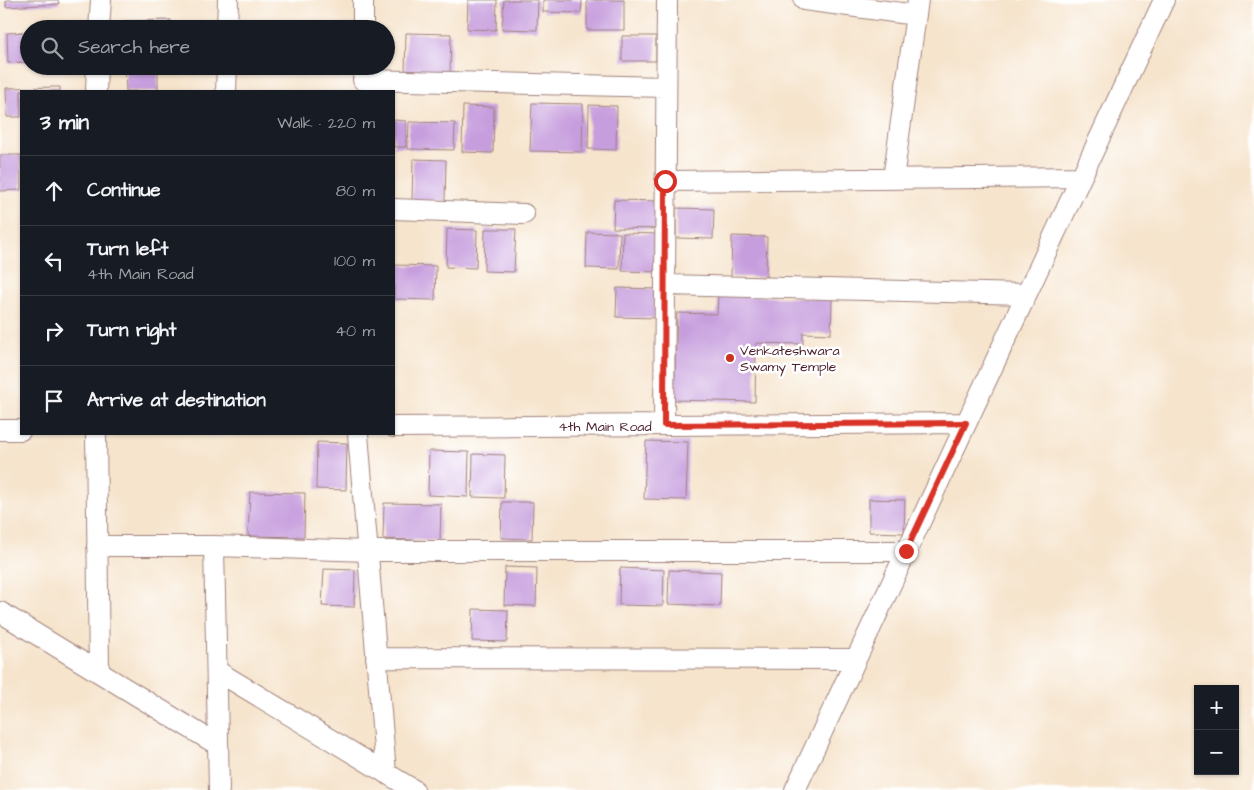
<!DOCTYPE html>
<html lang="en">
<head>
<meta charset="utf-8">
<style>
	body { margin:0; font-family:"Architects Daughter",sans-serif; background:#242831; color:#f1f3f6 }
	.controls { position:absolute; right:15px; bottom:15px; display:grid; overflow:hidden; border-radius:0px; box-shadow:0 1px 4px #0004 }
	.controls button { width:45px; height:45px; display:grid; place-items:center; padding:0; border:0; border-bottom:1px solid #363941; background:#171b24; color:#f1f3f6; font:25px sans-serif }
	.stop { position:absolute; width:15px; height:15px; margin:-11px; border:4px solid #d93025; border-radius:50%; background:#fff }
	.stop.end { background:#d93025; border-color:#fff; box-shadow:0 1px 5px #0008 }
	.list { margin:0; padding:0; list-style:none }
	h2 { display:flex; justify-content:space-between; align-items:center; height:65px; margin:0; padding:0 20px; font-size:21px }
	h2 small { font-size:16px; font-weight:400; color:#9ea1a6 }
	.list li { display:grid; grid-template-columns:32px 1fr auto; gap:15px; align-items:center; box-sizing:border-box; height:70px; padding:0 20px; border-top:1px solid #363941 }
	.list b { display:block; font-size:19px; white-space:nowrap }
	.list p { margin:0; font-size:16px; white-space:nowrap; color:#9ea1a6 }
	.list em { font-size:16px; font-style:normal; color:#9ea1a6 }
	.icon { flex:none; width:28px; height:28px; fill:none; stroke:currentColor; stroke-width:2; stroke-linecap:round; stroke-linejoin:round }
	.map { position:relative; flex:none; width:1254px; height:790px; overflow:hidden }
	.search { position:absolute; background:#171b24; box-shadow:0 1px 4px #0004; left:20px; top:20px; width:375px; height:55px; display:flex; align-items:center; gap:12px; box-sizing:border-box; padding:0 18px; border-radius:28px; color:#9ea1a6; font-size:19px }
	.panel { position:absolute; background:#171b24; box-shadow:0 1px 4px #0004; left:20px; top:90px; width:375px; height:345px; border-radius:0px }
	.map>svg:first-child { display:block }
	.building { fill:#c69ddd }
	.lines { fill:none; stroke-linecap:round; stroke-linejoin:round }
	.minor-casing { stroke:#a0827c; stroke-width:22 }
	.minor { stroke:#fff; stroke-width:20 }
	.route { stroke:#d93025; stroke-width:6 }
	.poi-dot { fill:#c8321e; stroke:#fff; stroke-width:2 }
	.labels { text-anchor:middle; stroke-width:5; stroke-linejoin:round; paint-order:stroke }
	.poi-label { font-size:14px; fill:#4a1f2b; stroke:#fff; text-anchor:start }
	.street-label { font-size:14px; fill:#4a1f2b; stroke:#fff }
</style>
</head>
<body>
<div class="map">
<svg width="1254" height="790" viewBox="0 0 1254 790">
	<rect width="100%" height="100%" fill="#fff"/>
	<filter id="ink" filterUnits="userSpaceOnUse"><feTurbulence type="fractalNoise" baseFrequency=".02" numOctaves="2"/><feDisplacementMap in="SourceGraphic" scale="10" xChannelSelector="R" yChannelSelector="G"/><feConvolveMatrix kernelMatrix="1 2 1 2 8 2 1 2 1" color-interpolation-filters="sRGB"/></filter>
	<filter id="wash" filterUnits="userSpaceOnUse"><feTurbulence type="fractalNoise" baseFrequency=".0096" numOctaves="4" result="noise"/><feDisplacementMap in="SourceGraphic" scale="20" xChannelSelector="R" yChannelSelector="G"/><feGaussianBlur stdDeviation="1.12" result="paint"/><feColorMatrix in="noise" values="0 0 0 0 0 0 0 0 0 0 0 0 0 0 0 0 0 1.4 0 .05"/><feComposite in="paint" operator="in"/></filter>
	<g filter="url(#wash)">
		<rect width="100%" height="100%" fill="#f6e4cc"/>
		<g id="blocks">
			<path class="building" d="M 6,0 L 58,0 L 59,4 L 6,7 Z
				M 468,0 L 497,0 L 496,30 L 467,29 Z
				M 504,0 L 538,0 L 537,30 L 502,29 Z
				M 543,0 L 582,0 L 581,13 L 543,12 Z
				M 587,0 L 624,0 L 624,30 L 587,30 Z
				M 171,20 L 171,29 L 124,29 L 124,21 Z
				M 29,32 L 29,62 L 8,63 L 7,33 Z
				M 406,33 L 451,34 L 450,75 L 405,73 Z
				M 622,36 L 656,36 L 656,61 L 622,61 Z
				M 125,66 L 158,66 L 158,91 L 126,91 Z
				M 60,87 L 60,91 L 21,91 L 21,117 L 7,117 L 6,88 Z
				M 532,103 L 583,104 L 582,152 L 530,151 Z
				M 589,105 L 617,106 L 616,150 L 588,149 Z
				M 463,106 L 494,107 L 493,153 L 462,152 Z
				M 394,120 L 406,121 L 406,147 L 394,147 Z
				M 409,122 L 455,123 L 454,150 L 408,149 Z
				M 0,155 L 21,155 L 21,190 L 0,191 Z
				M 413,159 L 446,160 L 445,201 L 412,200 Z
				M 614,200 L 664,201 L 663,229 L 613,228 Z
				M 676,208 L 714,209 L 713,239 L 676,238 Z
				M 447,229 L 477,230 L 476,268 L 446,267 Z
				M 485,229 L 516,229 L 514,272 L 484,271 Z
				M 587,232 L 620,233 L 619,269 L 586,268 Z
				M 623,233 L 661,234 L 660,272 L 622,271 Z
				M 732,236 L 767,237 L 766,277 L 731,277 Z
				M 394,265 L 436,266 L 435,300 L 394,299 Z
				M 617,288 L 659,289 L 658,318 L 616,317 Z
				M 718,295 L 832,299 L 831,334 L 803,333 L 803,344 L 756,343 L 755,402 L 674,400 L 677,313 L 717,314 Z
				M 646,441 L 688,442 L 686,500 L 644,499 Z
				M 317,442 L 347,443 L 346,490 L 316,489 Z
				M 429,451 L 469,452 L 468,497 L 428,495 Z
				M 473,454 L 505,455 L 504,498 L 472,497 Z
				M 250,492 L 305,493 L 304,537 L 248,536 Z
				M 869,499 L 905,500 L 904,533 L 869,532 Z
				M 502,502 L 533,502 L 532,539 L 501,538 Z
				M 384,503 L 441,504 L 440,541 L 383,539 Z
				M 505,567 L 537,568 L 536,606 L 504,605 Z
				M 620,568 L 664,570 L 663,606 L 619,605 Z
				M 324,569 L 355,570 L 354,607 L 322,606 Z
				M 669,570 L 721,572 L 720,606 L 668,604 Z
				M 473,609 L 508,610 L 507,642 L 472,641 Z"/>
		</g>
	</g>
	<g filter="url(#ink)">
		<use href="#blocks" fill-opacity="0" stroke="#a0827c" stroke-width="1"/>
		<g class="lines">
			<g class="minor-casing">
				<path id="minor" d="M 363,0 L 363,29
					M 804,0 L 916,15
					M 99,29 L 101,0
					M 227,29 L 228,0
					M 363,80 L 666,87
					M 96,91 L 97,66
					M 226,91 L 227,66
					M 893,179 L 918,0
					M 665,181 L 1081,177
					M 394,209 L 524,214
					M 665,285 L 1026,294
					M 664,425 L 667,0
					M 394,427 L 966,423
					M 0,430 L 21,430
					M 96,434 L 99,672
					M 358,434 L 386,773
					M 97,546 L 214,546 L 368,551 L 906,551
					M 214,546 L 219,790
					M 0,612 L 218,745
					M 376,658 L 856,659
					M 217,671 L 414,790
					M 795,790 L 1164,0"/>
			</g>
			<use href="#minor" class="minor"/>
		</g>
	</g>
	<g class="lines" filter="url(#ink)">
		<path class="route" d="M 665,181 L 664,425 L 966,423 L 906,551"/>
	</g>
	<circle class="poi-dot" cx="730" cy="358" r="5"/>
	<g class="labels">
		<g class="poi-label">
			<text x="740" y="355">Venkateshwara<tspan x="740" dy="16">Swamy Temple</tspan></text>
		</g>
		<g class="street-label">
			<text x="605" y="431">4th Main Road</text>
		</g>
	</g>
</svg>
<div class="controls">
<button>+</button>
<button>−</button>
</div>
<div class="stop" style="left:665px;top:181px"></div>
<div class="stop end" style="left:906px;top:551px"></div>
<div class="search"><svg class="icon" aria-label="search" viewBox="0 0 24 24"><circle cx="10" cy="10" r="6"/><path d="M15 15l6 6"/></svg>Search here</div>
<section class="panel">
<h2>3 min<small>Walk · 220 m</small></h2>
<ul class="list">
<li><svg class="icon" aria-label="ahead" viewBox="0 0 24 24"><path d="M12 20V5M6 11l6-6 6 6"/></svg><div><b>Continue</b></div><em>80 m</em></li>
<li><svg class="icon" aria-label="left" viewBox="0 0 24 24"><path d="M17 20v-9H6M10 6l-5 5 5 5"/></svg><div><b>Turn left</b><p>4th Main Road</p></div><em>100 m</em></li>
<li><svg class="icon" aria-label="right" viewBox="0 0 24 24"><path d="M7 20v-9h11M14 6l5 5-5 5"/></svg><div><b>Turn right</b></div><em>40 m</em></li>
<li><svg class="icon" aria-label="arrive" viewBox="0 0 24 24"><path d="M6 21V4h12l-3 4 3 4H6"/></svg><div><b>Arrive at destination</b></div></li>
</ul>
</section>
</div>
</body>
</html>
